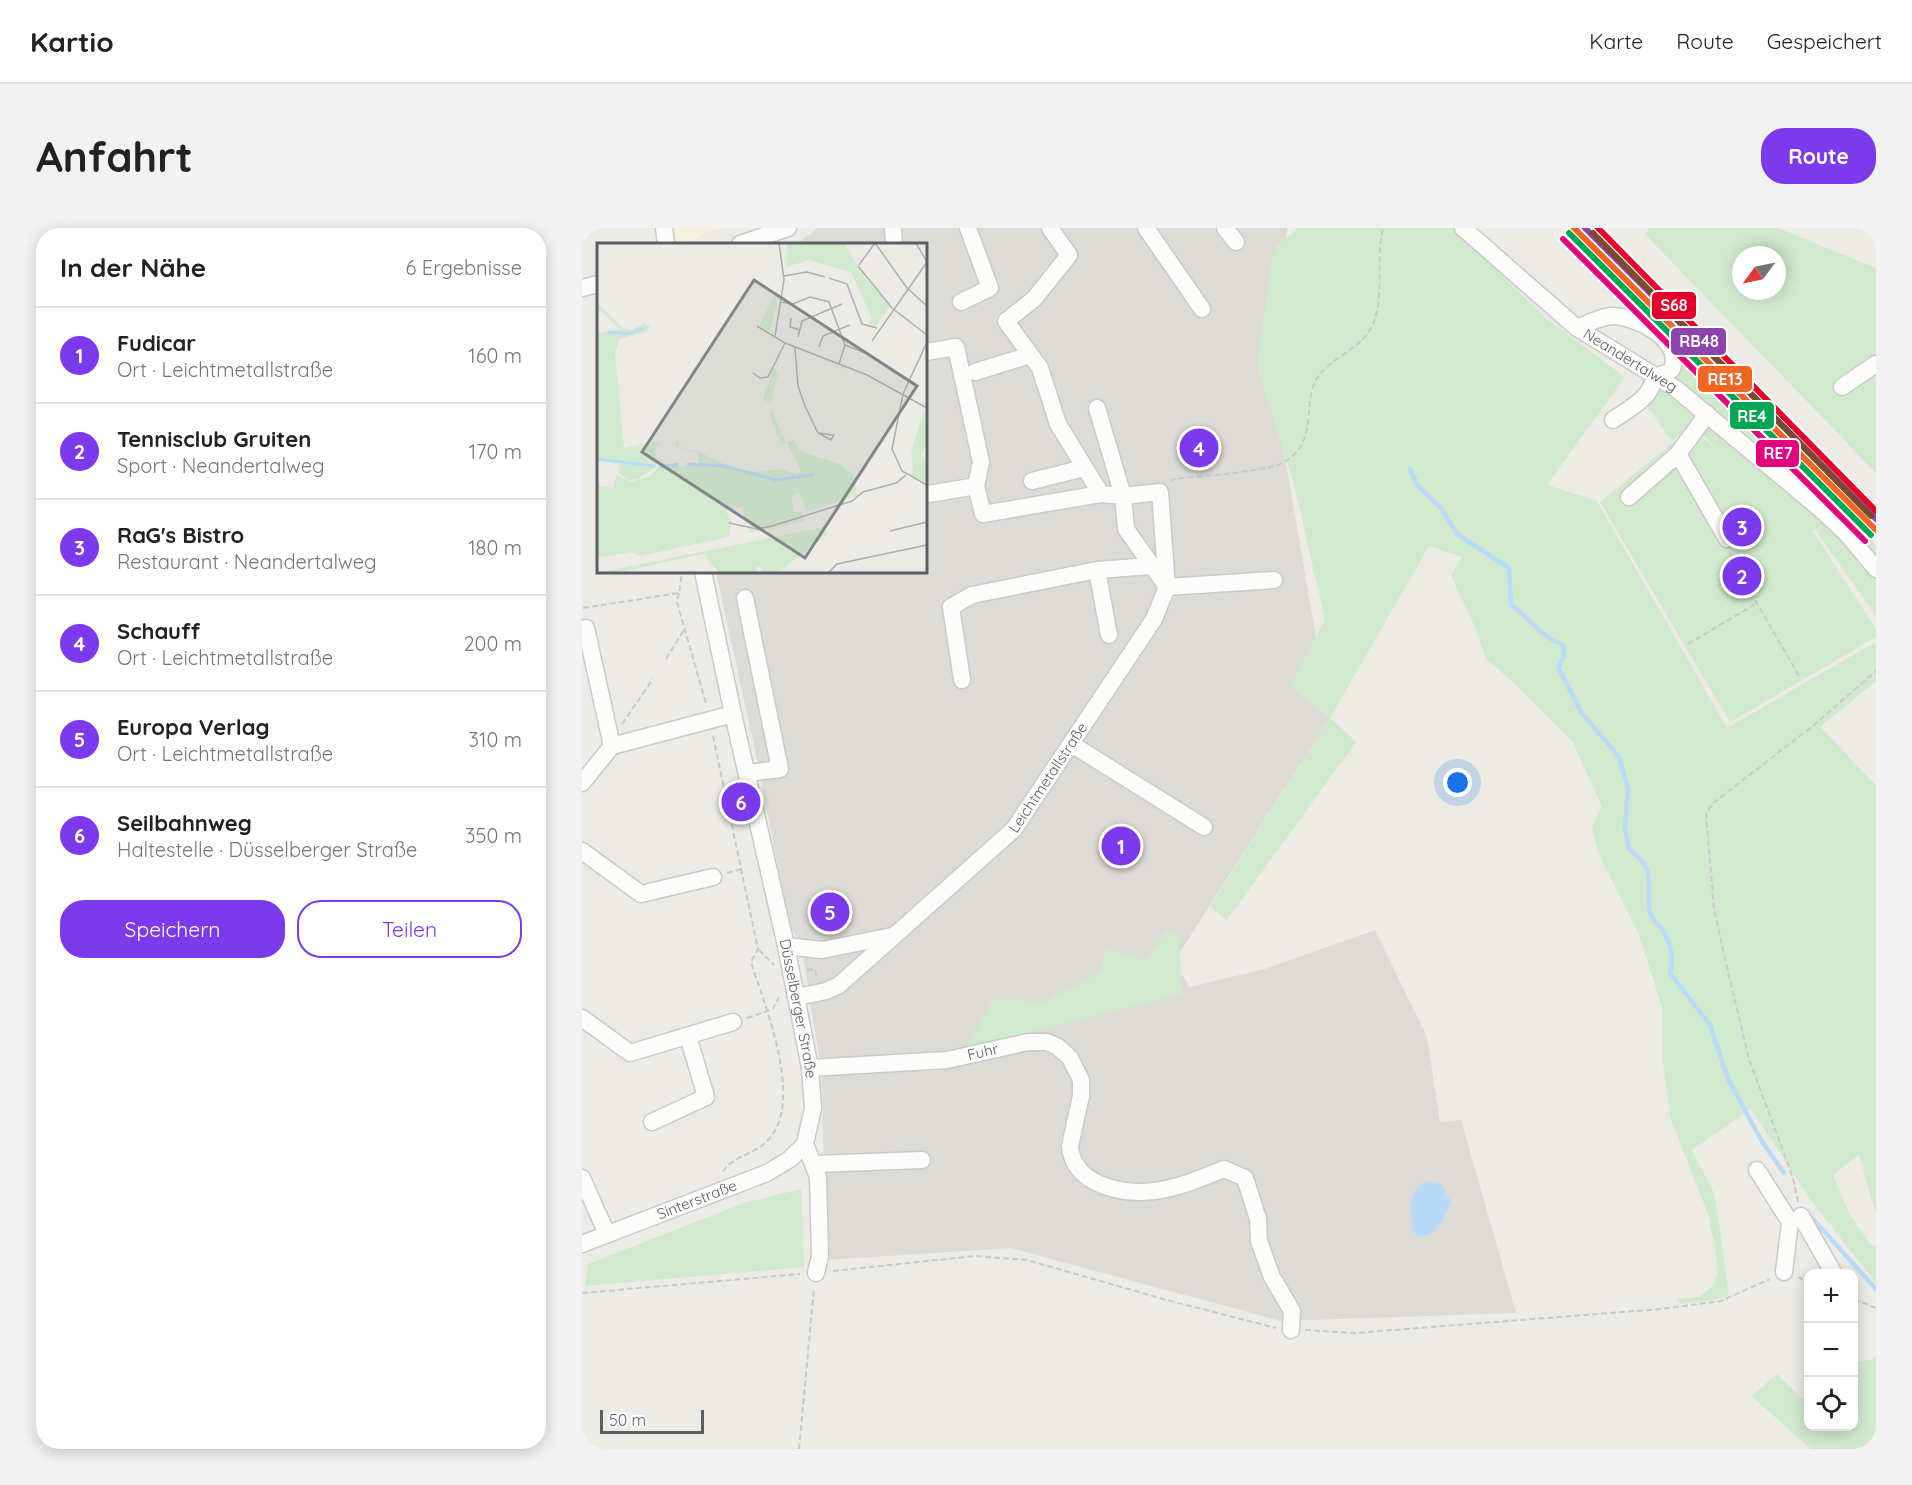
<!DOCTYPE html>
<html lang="de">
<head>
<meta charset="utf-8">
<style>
	body { margin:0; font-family:Quicksand,sans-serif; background:#f2f2f2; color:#222 }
	.controls { position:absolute; right:18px; bottom:18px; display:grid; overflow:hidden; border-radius:12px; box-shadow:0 3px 15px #0003 }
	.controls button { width:54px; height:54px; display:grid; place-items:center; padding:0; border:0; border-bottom:2px solid #e0e0e0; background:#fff; color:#222; font:30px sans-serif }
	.compass { position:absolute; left:1150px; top:18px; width:54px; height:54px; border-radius:50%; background:#fff; box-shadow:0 3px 15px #0003; rotate:237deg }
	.scale { position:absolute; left:18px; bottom:15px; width:104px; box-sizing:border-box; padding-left:6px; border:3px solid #5a5f64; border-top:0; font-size:16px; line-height:21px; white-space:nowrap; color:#5a5f64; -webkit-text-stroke:4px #fff; paint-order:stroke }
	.you { position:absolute; left:876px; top:555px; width:21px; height:21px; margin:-15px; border:4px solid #fff; border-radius:50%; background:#1a73e8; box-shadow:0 0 0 9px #1a73e833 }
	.badge { display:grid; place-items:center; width:39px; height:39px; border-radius:50%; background:#7c3aed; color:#fff; font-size:20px; font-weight:700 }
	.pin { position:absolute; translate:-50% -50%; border:3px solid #fff; box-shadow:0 2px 6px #0006 }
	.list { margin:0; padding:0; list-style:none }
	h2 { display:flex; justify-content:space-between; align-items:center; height:78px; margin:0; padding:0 24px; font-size:26px }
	h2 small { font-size:20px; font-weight:400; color:#767676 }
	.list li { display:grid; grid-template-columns:39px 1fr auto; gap:18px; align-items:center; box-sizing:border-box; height:96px; padding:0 24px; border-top:2px solid #e0e0e0 }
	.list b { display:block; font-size:22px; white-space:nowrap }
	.list p { margin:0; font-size:20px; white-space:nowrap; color:#767676 }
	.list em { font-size:20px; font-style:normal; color:#767676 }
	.actions { display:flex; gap:12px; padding:18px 24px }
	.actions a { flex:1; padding:14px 0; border:2px solid #7c3aed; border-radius:24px; text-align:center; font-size:21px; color:#7c3aed }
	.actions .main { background:#7c3aed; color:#fff }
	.icon { flex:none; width:33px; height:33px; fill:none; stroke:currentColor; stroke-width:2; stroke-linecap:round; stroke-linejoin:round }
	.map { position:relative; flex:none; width:1294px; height:1221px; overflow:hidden; border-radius:24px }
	header { display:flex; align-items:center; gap:36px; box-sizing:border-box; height:84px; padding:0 30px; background:#fff; border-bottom:2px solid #e0e0e0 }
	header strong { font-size:28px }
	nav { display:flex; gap:33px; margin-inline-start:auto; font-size:21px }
	.intro { display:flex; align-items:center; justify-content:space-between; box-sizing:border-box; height:144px; padding:0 36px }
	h1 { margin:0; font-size:42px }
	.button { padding:15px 27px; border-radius:24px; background:#7c3aed; color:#fff; font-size:21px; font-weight:700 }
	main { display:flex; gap:36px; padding:0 36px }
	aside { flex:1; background:#fff; border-radius:24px; box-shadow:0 3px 15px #0003 }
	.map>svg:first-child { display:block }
	.commercial { fill:#f6f1dd }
	.industrial { fill:#dddbd6 }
	.green { fill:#d1eace; fill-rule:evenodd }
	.water { fill:#b8dcf7 }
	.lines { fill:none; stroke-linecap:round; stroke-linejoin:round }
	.stream { stroke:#b8dcf7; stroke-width:4.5 }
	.minor-casing { stroke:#c9cac9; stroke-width:19 }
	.path { stroke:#c7ccc9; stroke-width:2; stroke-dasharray:6 3; stroke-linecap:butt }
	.minor { stroke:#fcfcfb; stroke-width:16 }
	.rail-1-casing { stroke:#fff; stroke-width:10 }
	.rail-2-casing { stroke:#fff; stroke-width:10 }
	.rail-3-casing { stroke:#fff; stroke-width:10 }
	.rail-4-casing { stroke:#fff; stroke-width:10 }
	.rail-5-casing { stroke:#fff; stroke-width:10 }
	.rail-6-casing { stroke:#fff; stroke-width:10 }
	.rail-1 { stroke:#f26522; stroke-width:6 }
	.rail-2 { stroke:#00a651; stroke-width:6 }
	.rail-3 { stroke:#8e44ad; stroke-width:6 }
	.rail-4 { stroke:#e5007d; stroke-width:6 }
	.rail-5 { stroke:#e4002b; stroke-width:6 }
	.rail-6 { stroke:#7a4b2a; stroke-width:6 }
	.labels { text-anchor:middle; stroke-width:6; stroke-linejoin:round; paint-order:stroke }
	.street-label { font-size:15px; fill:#5a5f64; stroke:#fff }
	.inset-river { fill:none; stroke:#b8dcf7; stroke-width:3 }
	.inset-road { fill:none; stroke:#aeafad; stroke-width:1.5 }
	.view { fill:#838688; fill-opacity:0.15; stroke:#838688; stroke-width:3 }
	.inset-edge { fill:none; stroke:#5a5f64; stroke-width:3 }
	.line-badge { stroke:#fff; stroke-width:2 }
	.badge-label { font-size:16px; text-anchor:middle; font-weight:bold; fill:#fff }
</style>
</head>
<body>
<header>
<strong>Kartio</strong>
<nav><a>Karte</a><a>Route</a><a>Gespeichert</a></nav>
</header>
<div class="intro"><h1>Anfahrt</h1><a class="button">Route</a></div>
<main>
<aside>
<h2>In der Nähe<small>6 Ergebnisse</small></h2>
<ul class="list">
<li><span class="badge">1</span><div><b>Fudicar</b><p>Ort · Leichtmetallstraße</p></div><em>160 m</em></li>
<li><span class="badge">2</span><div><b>Tennisclub Gruiten</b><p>Sport · Neandertalweg</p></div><em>170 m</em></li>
<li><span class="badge">3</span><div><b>RaG's Bistro</b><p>Restaurant · Neandertalweg</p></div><em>180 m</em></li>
<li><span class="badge">4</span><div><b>Schauff</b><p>Ort · Leichtmetallstraße</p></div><em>200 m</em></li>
<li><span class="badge">5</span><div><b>Europa Verlag</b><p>Ort · Leichtmetallstraße</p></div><em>310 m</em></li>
<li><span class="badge">6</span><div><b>Seilbahnweg</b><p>Haltestelle · Düsselberger Straße</p></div><em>350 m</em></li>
</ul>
<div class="actions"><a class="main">Speichern</a><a>Teilen</a></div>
</aside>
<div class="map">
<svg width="1294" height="1221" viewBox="0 0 1294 1221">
	<rect width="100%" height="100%" fill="#ecebe5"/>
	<path class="commercial" d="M 93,0 L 143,0 L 123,5 L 102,16 L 95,16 Z"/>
	<path class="industrial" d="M 236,0 L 705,0 L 687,138 L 748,490 L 589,738 L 603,750 L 607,759 L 683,741 L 793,702 L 845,809 L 858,894 L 879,892 L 934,1085 L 699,1093 L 428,1020 L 244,1032 L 240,848 L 219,714 L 208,700 L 174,527 L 134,344 L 344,344 L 344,16 L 215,16 Z"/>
	<path class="green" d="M 716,0 L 871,0 L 966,92 L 1043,149 L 965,257 L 1015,273 L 1145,500 L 1294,414 L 1294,453 L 1238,499 L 1294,557 L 1294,986 L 1277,927 L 1251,947 L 1268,987 L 1289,1017 L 1294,1018 L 1294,1055 L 1231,975 L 1169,881 L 1110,922 L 1133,967 L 1147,1067 L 1133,1072 L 1098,1076 L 1096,1071 L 1117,1069 L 1132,1057 L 1136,1044 L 1132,1014 L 1126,986 L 1088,889 L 1081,834 L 1080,779 L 1057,707 L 1016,624 L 1010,599 L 1020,578 L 990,513 L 933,456 L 904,431 L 893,399 L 869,348 L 880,329 L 847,318 L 748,490 L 774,514 L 645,692 L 628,679 L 748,490 L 708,458 L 743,392 L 712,256 L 675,139 L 691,22 Z
		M 1068,0 L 1196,0 L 1294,40 L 1294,245 L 1063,6 ZM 1159,27 L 1195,27 L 1195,63 L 1159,63 Z
		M 1098,122 L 1154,173 L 1294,317 L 1294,388 L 1234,303 L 1230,302 L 1294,401 L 1294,409 L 1148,494 L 1018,274 L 1109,200 L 1140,225 L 1110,197 L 1090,213 L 1062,174 Z
		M 585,702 L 597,708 L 600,766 L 383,821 L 412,771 L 461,774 L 517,745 L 525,720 L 564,733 Z
		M 219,961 L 222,1039 L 3,1058 L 6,1036 L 162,975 Z
		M 1294,1127 L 1294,1221 L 1229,1221 L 1169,1168 L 1195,1146 L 1220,1170 L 1226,1165 L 1226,1198 L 1272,1198 L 1272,1134 L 1289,1132 Z"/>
	<path class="water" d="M 848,953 L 859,956 L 869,973 C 863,989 857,1007 837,1009 L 831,1004 C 829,982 823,960 848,953 Z"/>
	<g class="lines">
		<path class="stream" d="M 828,241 L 836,258 L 859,280 L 875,306 L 927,340 L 929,377 C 948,390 959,409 981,417 L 982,428 L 976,439 L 999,484 L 1037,529 L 1046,560 L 1043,600 L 1047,621 C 1077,643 1063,657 1068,685 C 1069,690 1076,696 1079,700 C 1089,714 1092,729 1088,745 L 1128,797 L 1146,851 L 1179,912 L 1202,945
			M 1231,991 L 1294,1061"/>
		<g class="minor-casing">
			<g id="minor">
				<path d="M 82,0 L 84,16"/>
				<path d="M 311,0 L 312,16"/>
				<path d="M 468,0 L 487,27 L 452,71 L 424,93 L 458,140 L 476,196 L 519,266"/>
				<path d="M 564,0 L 620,81"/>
				<path d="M 643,0 L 654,14"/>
				<path id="s1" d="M 881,0 L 995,100 L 1093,160 L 1236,279 L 1264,305 L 1294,341"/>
				<path d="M 158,16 L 206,0"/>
				<path d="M 0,60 L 16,56"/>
				<path d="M 379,74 L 408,60 L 386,0"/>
				<path d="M 995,100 C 1006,95 1018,89 1030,88 C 1053,88 1098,110 1091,138 C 1089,146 1083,144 1077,148 C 1071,152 1069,162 1064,167 C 1056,177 1042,184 1031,192"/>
				<path d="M 393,144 L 448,127"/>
				<path d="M 1260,159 L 1294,136"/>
				<path d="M 515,180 L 541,268 L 544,301 L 585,359 L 692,352"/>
				<path d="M 1096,226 L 1145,311"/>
				<path d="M 450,253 L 502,240"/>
				<path d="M 347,266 L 394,258"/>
				<path d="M 1047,269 L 1096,226 L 1125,186"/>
				<path id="s2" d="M 121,344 L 151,486 L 204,718 L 228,840 L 231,880 L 223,916 L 236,949 L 238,1028 L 234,1045"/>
				<path d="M 163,370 L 198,541 L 165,545"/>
				<path d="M 4,400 L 30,518"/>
				<path d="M 527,407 L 515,342 L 569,338"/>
				<path d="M 380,452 L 369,379 L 390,367 L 515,342"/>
				<path d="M 491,517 L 622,599"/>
				<path d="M 0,555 L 30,518 L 151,486"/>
				<path d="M 0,623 L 59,666 L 131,649"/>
				<path d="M 204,718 L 240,722 L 310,708"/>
				<path id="s3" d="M 215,769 L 244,763 L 257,757 L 432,601 L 572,391 L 585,359 L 578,264 L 541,268 L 519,266 L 401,286 L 394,258 L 399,234 L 374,119 L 344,124"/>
				<path d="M 0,790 L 48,825 L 151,794"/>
				<path id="s4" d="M 228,840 L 365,832 L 446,814 L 465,814 L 476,819 L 488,830 L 499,852 L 499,868 L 488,918 C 491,957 540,967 572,963 C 596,960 620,950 642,941 L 663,950 L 676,991 L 677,1013 L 690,1049 L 710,1083 L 709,1102"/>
				<path d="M 70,894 L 124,869 L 106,808"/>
				<path d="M 233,936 L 340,932"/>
				<path d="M 1175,942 L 1208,994 L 1202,1044"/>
				<path d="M 0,950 L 25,1006"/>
				<path d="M 1219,988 L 1252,1046"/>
				<path id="s5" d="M 0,1016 L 185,945 L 208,931 L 223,916"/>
			</g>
		</g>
		<path class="path" d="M 589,254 L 592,251 C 626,247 663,246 696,237 C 704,235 717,223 720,216 C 730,196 724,173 733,154 C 745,130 777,123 789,100 C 804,71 793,31 801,0
			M 1148,325 L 1151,334 L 1217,448
			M 97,365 L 95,374 L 124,476
			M 1,380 L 97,365 L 100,344
			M 1106,416 L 1175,375
			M 84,431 L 103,400
			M 40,496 L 71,451
			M 131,508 L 176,721 L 169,734 C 183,778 222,872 187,911 C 173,927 151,927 140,945
			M 145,645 L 159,641
			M 177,722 L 192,737
			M 225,742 L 233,741 L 235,750
			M 165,790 L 191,781 L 197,769
			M 1216,974 L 1211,950 L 1167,831 L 1146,744 L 1132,681 L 1124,586 L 1130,576 L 1232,497 L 1294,443
			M 251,1043 L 393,1028 L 445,1032 L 581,1071 L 694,1100
			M 1216,1049 L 1226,1054
			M 0,1065 L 218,1046
			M 1272,1071 L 1294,1080
			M 723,1102 L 773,1105 L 1079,1081 L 1139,1073 L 1188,1051
			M 217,1221 L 232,1060"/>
		<use href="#minor" class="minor"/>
		<g class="rail-1-casing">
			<path id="rail-1" d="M 992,0 L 1294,302"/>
		</g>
		<g class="rail-2-casing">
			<path id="rail-2" d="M 987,5 L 1289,307"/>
		</g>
		<g class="rail-3-casing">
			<path id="rail-3" d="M 1003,0 L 1294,291"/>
		</g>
		<g class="rail-4-casing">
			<path id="rail-4" d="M 981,11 L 1283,313"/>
		</g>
		<g class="rail-5-casing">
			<path id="rail-5" d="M 1016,0 L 1294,283"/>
		</g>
		<g class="rail-6-casing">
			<path id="rail-6" d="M 1011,5 L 1289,288"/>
		</g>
		<use href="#rail-1" class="rail-1"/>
		<use href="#rail-2" class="rail-2"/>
		<use href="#rail-3" class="rail-3"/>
		<use href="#rail-4" class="rail-4"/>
		<use href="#rail-5" class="rail-5"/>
		<use href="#rail-6" class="rail-6"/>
	</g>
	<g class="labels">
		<g class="street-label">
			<text dy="5" stroke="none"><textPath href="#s1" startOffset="214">Neandertalweg</textPath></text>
			<text dy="5" stroke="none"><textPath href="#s3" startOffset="340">Leichtmetallstraße</textPath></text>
			<text dy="5" stroke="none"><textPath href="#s2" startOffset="447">Düsselberger Straße</textPath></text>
			<text dy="5" stroke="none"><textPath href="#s4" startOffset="174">Fuhr</textPath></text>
			<text dy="5" stroke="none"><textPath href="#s5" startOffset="123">Sinterstraße</textPath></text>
		</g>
	</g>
	<g transform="translate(15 15)">
		<rect width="330" height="330" fill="#ecebe5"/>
		<path d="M 190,0 L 247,0 L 266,32 L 293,63 L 279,83 L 272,82 L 275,75 L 254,29 L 212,17 L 189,24 ZM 178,52 L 181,54 L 173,89 L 162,82 ZM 0,60 L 26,85 L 35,87 L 47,80 L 53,84 L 49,89 L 22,96 L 18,112 L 27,205 L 63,198 L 63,203 L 58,204 L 59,224 L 41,236 L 32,237 L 21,230 L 22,221 L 0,217 L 0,91 L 22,86 L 4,67 L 0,70 ZM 177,123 L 181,131 L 174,161 L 166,156 ZM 327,166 L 330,202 L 324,212 L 330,217 L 330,239 L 311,231 L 316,229 L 314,210 ZM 175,168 L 189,200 L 197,197 L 203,208 L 243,221 L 257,233 L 260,252 L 210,269 L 201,249 L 195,255 L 196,269 L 205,269 L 208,278 L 152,290 L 153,282 L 163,281 L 148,280 L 146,264 L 129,268 L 134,278 L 132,294 L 42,313 L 35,309 L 0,315 L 0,235 L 3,243 L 16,245 L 20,232 L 34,239 L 51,234 L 62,224 L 101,222 L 101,211 L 78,203 L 81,196 L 82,204 L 107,211 L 122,219 L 154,229 L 184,226 L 200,231 L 204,228 L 190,200 L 184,201 L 172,169 ZM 227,284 L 230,292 L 180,330 L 165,330 L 165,325 L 159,323 L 161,330 L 122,330 L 106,311 L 20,330 L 0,330 Z" fill="#d1eace"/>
		<path class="inset-river" d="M 11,89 L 31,91 L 47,85M 0,216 L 58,223M 90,221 L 126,223 L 179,237 L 216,232M 62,224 L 81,221"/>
		<path class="inset-road" d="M 278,0 L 310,45 L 330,63M 319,0 L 330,19M 262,22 L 278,0M 261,23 L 295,65 L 330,92M 187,33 L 210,29 L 228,34M 232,35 L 250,41 L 265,81 L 280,85M 183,59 L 196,61 L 213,54 L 232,59 L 248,102 L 242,121M 194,75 L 193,84 L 203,87M 160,83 L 188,100 L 270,132 L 330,165M 178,93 L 187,37 L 182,0M 201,94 L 205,78 L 245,61M 275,98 L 330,19M 330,99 L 306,151 L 295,206 L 305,228 L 330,242M 248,102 L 266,109M 222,104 L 226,93 L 253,82M 198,105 L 201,143 L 208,163 L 220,188 L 221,190 L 234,197 L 237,192 L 221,190M 156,130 L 163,135 L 171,134 L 188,100M 132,280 L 160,286 L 175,283 L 255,258 L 266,249 L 299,240 L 309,232M 293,288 L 330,279M 231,330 L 240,321 L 330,302"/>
		<path class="view" d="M 157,37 L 320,143 L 208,315 L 45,209 Z"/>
		<rect width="330" height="330" class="inset-edge"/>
	</g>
	<g class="line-badge">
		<rect x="1069" y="63" width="46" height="29" rx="6" fill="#e4002b"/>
		<rect x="1088" y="99" width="57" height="29" rx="6" fill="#8e44ad"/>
		<rect x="1115" y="137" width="56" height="28" rx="6" fill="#f26522"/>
		<rect x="1147" y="173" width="46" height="29" rx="6" fill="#00a651"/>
		<rect x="1173" y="211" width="45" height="29" rx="6" fill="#e5007d"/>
	</g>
	<g class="badge-label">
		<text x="1092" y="83">S68</text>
		<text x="1117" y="119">RB48</text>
		<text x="1143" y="157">RE13</text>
		<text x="1170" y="194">RE4</text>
		<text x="1196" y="231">RE7</text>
	</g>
</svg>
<div class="controls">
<button>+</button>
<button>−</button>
<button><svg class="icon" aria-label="locate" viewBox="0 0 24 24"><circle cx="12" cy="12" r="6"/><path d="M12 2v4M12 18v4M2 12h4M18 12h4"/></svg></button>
</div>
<svg class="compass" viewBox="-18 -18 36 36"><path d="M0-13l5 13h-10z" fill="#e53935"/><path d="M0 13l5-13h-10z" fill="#767676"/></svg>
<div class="scale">50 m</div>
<div class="you"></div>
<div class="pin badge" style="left:539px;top:618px">1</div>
<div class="pin badge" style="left:1160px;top:348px">2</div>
<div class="pin badge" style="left:1160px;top:299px">3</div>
<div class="pin badge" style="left:617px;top:220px">4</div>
<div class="pin badge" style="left:248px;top:684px">5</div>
<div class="pin badge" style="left:159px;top:574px">6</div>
</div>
</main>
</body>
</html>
